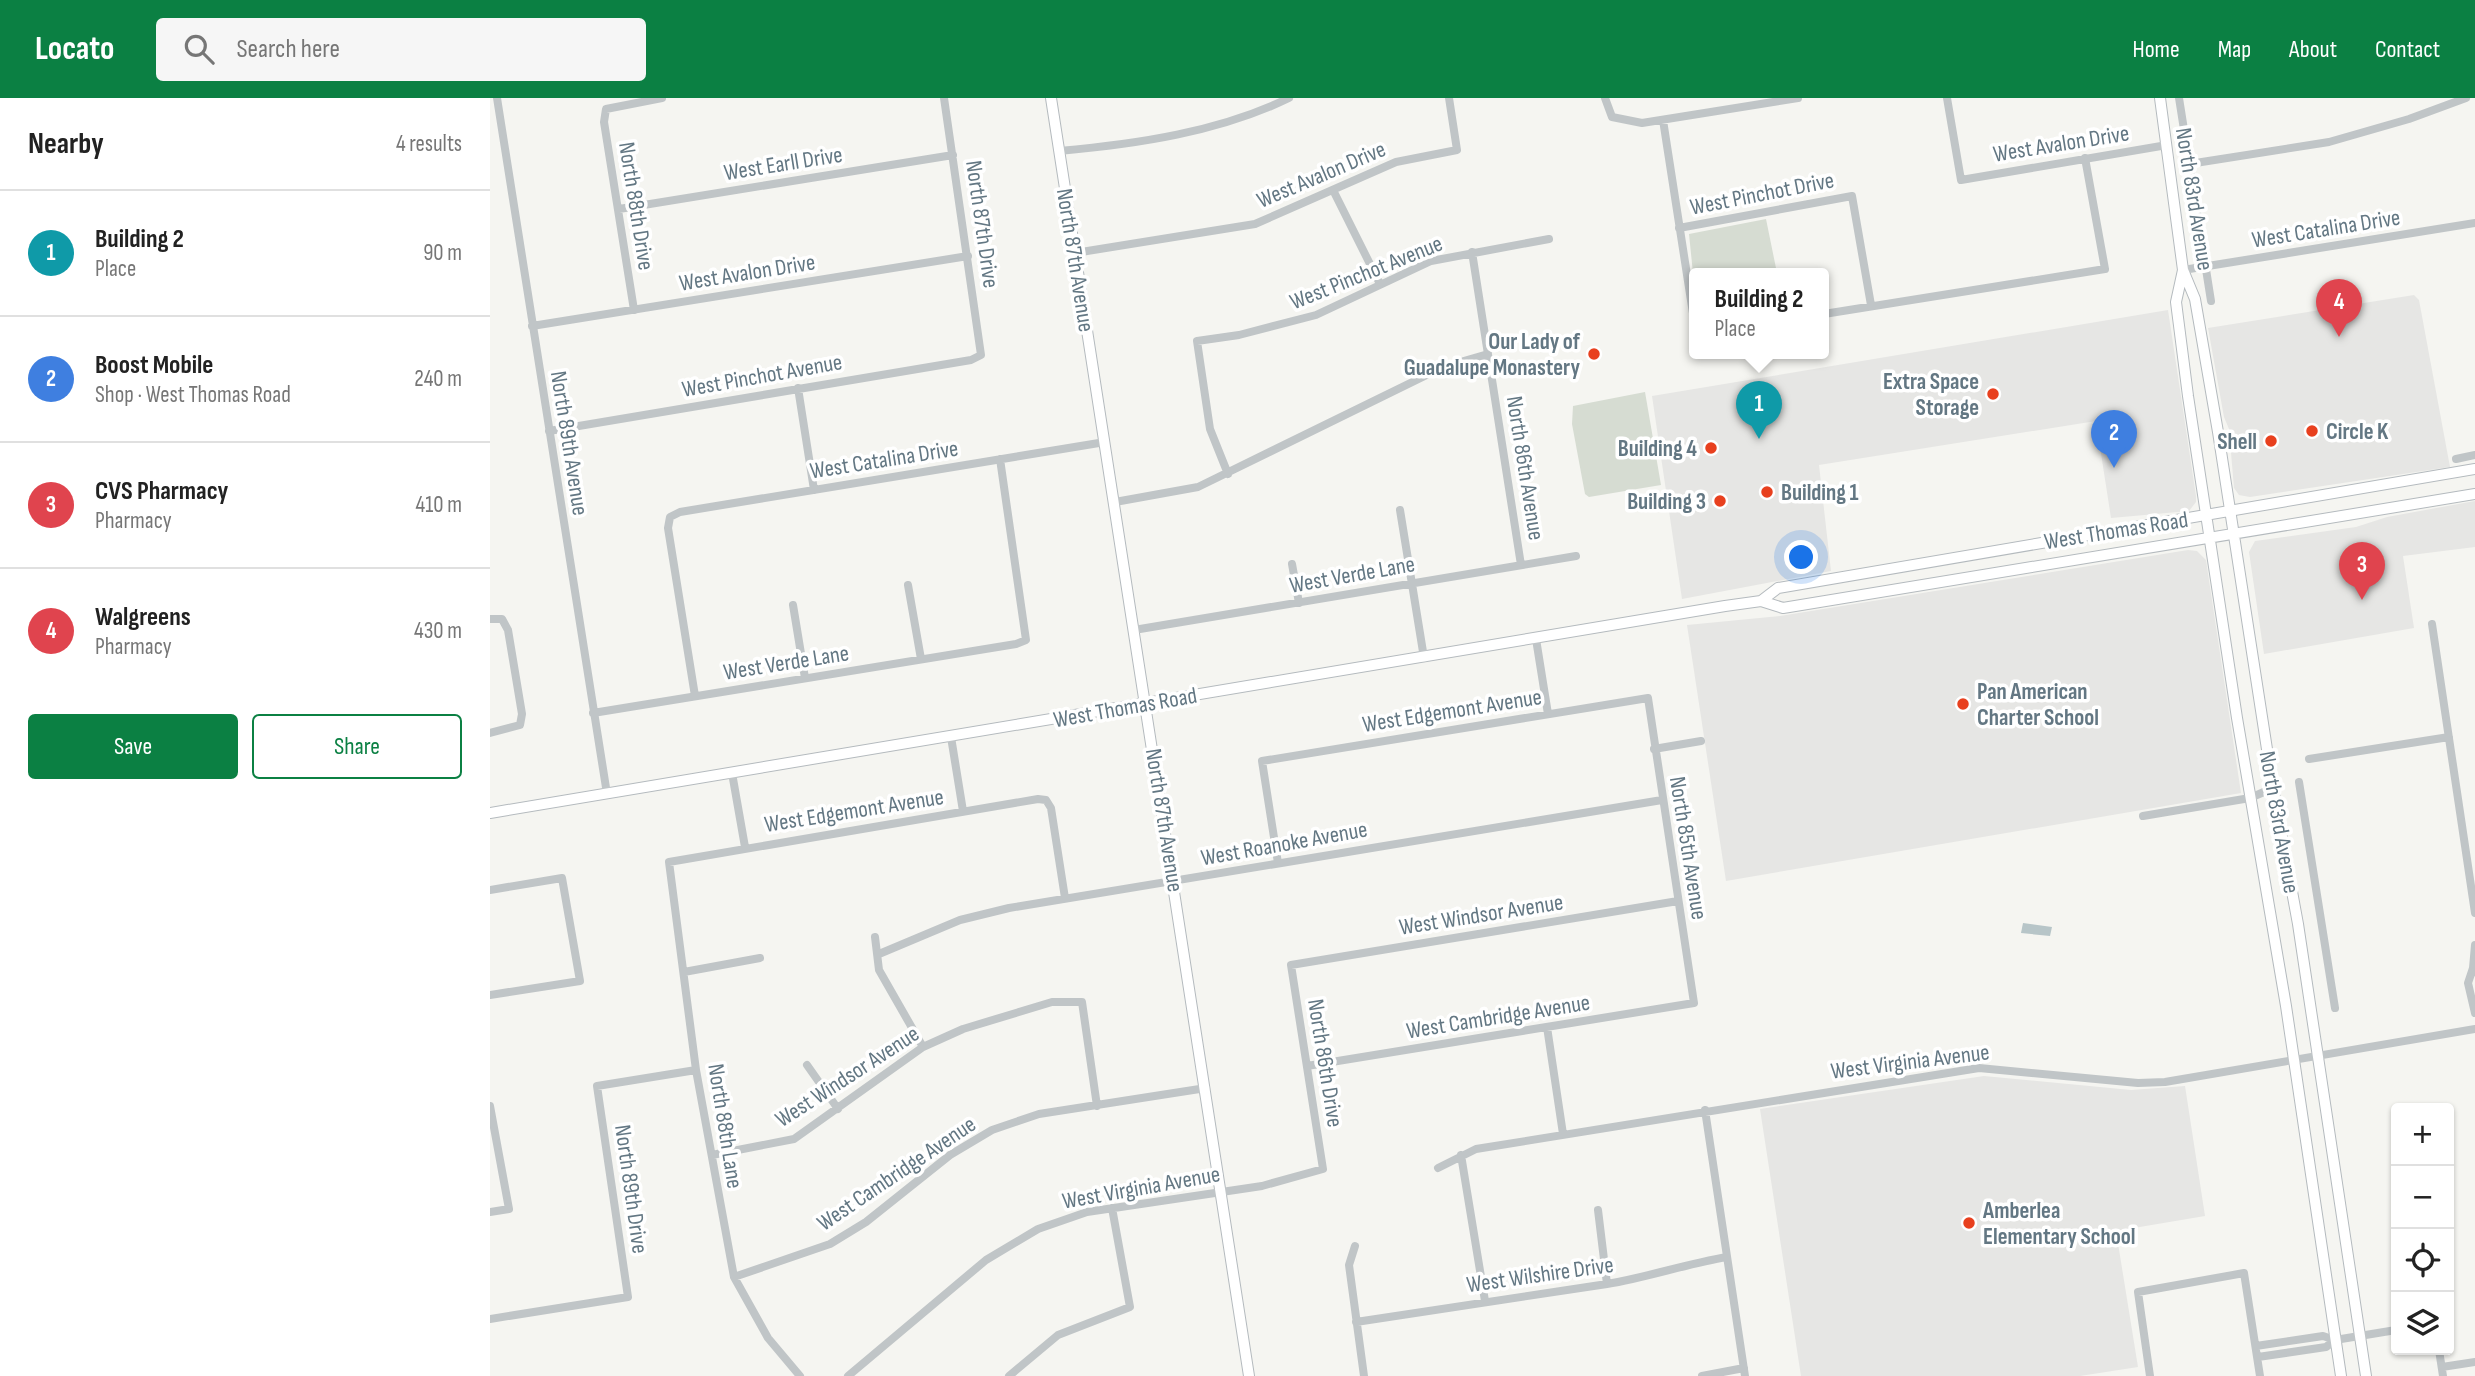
<!DOCTYPE html>
<html lang="en">
<head>
<meta charset="utf-8">
<style>
	body { margin:0; font-family:"Sofia Sans Condensed",sans-serif; background:#f6f6f6; color:#222 }
	.controls { position:absolute; right:21px; bottom:21px; display:grid; overflow:hidden; border-radius:7px; box-shadow:0 2px 5px #0004 }
	.controls button { width:63px; height:63px; display:grid; place-items:center; padding:0; border:0; border-bottom:2px solid #e0e0e0; background:#fff; color:#222; font:35px sans-serif }
	.you { position:absolute; left:1312px; top:460px; width:24px; height:24px; margin:-18px; border:5px solid #fff; border-radius:50%; background:#1a73e8; box-shadow:0 0 0 10px #1a73e833 }
	.badge { display:grid; place-items:center; width:46px; height:46px; border-radius:50%; background:#0b8043; color:#fff; font-size:23px; font-weight:700 }
	.pin { position:absolute; translate:-50% -58px; filter:drop-shadow(0 2px 4px #0008) }
	.pin::after { content:''; position:absolute; top:37px; width:24px; height:21px; background:inherit; clip-path:polygon(0 0,100% 0,50% 100%) }
	.popup { position:absolute; left:1199px; top:170px; width:140px; height:91px; box-sizing:border-box; display:grid; place-content:center; border-radius:7px; background:#fff; filter:drop-shadow(0 2px 5px #0005); font-size:23px; white-space:nowrap; color:#767676 }
	.popup b { font-size:26px; color:#222 }
	.popup::after { content:''; position:absolute; left:50%; top:100%; margin-left:-14px; border:14px solid transparent; border-top-color:#fff }
	.list { margin:0; padding:0; list-style:none }
	h2 { display:flex; justify-content:space-between; align-items:center; height:91px; margin:0; padding:0 28px; font-size:30px }
	h2 small { font-size:23px; font-weight:400; color:#767676 }
	.list li { display:grid; grid-template-columns:46px 1fr auto; gap:21px; align-items:center; box-sizing:border-box; height:126px; padding:0 28px; border-top:2px solid #e0e0e0 }
	.list b { display:block; font-size:26px; white-space:nowrap }
	.list p { margin:0; font-size:23px; white-space:nowrap; color:#767676 }
	.list em { font-size:23px; font-style:normal; color:#767676 }
	.actions { display:flex; gap:14px; padding:21px 28px }
	.actions a { flex:1; padding:16px 0; border:2px solid #0b8043; border-radius:7px; text-align:center; font-size:24px; color:#0b8043 }
	.actions .main { background:#0b8043; color:#fff }
	.icon { flex:none; width:38px; height:38px; fill:none; stroke:currentColor; stroke-width:2; stroke-linecap:round; stroke-linejoin:round }
	.map { position:relative; flex:none; width:1985px; height:1278px; overflow:hidden }
	header { display:flex; align-items:center; gap:42px; box-sizing:border-box; height:98px; padding:0 35px; background:#0b8043; color:#fff }
	header strong { font-size:33px }
	nav { display:flex; gap:38px; margin-inline-start:auto; font-size:24px }
	.search { width:490px; height:63px; background:#f6f6f6; display:flex; align-items:center; gap:18px; box-sizing:border-box; padding:0 24px; border-radius:7px; color:#767676; font-size:26px }
	main { display:flex }
	aside { flex:1; background:#fff }
	.map>svg:first-child { display:block }
	.built { fill:#e6e6e4 }
	.green { fill:#d6dcd2 }
	.water { fill:#b7c5c8 }
	.lines { fill:none; stroke-linecap:round; stroke-linejoin:round }
	.secondary-casing { stroke:#b4babe; stroke-width:12 }
	.street { stroke:#c0c5c7; stroke-width:8 }
	.secondary { stroke:#fff; stroke-width:10 }
	.poi-dot { fill:#e8401e; stroke:#fff; stroke-width:2.5 }
	.labels { text-anchor:middle; stroke-width:7; stroke-linejoin:round; paint-order:stroke }
	.street-label { font-size:23px; fill:#637783; stroke:#fff }
	.poi-label { font-size:23px; font-weight:bold; fill:#637783; stroke:#fff; text-anchor:end }
</style>
</head>
<body>
<header>
<strong>Locato</strong>
<div class="search"><svg class="icon" aria-label="search" viewBox="0 0 24 24"><circle cx="10" cy="10" r="6"/><path d="M15 15l6 6"/></svg>Search here</div>
<nav><a>Home</a><a>Map</a><a>About</a><a>Contact</a></nav>
</header>
<main>
<aside>
<h2>Nearby<small>4 results</small></h2>
<ul class="list">
<li><span class="badge" style="background:#0f9aa8">1</span><div><b>Building 2</b><p>Place</p></div><em>90 m</em></li>
<li><span class="badge" style="background:#3f7fe0">2</span><div><b>Boost Mobile</b><p>Shop · West Thomas Road</p></div><em>240 m</em></li>
<li><span class="badge" style="background:#e0444e">3</span><div><b>CVS Pharmacy</b><p>Pharmacy</p></div><em>410 m</em></li>
<li><span class="badge" style="background:#e0444e">4</span><div><b>Walgreens</b><p>Pharmacy</p></div><em>430 m</em></li>
</ul>
<div class="actions"><a class="main">Save</a><a>Share</a></div>
</aside>
<div class="map">
<svg width="1985" height="1278" viewBox="0 0 1985 1278">
	<rect width="100%" height="100%" fill="#f5f5f1"/>
	<path class="built" d="M 1924,197 L 1929,202 L 1960,369 L 1760,399 L 1749,397 L 1744,390 L 1739,331 L 1734,319 L 1718,230 Z
		M 1678,212 L 1706,398 L 1706,404 L 1699,413 L 1621,420 L 1606,323 L 1329,367 L 1341,473 L 1192,501 L 1162,298 Z
		M 1985,403 L 1985,449 L 1913,458 L 1924,530 L 1774,556 L 1759,454 L 1765,443 L 1866,429 L 1897,419 Z
		M 1698,452 L 1707,453 L 1716,462 L 1751,695 L 1236,783 L 1197,527 L 1290,518 Z
		M 1494,978 L 1641,992 L 1695,988 L 1715,1118 L 1626,1133 L 1648,1269 L 1590,1278 L 1311,1278 L 1270,1011 Z"/>
	<path class="green" d="M 1276,121 L 1287,175 L 1204,175 L 1204,185 L 1199,136 Z
		M 1155,294 L 1171,387 L 1099,399 L 1095,396 L 1082,326 L 1083,308 Z"/>
	<path class="water" d="M 1533,825 L 1562,829 L 1560,838 L 1531,835 Z"/>
	<g class="lines">
		<g class="secondary-casing">
			<path id="secondary" d="M 561,0 L 759,1278
				M 1670,0 L 1693,172 L 1705,201 L 1728,334 L 1783,690 L 1808,826 L 1876,1278
				M 1693,172 L 1686,204 L 1698,298 L 1747,620 L 1796,908 L 1851,1278
				M 1271,503 L 1288,490 L 1985,371
				M 0,715 L 1235,508 L 1271,503 L 1293,510 L 1985,396"/>
		</g>
		<path class="street" d="M 7,0 L 117,696
			M 1115,0 L 1122,19 L 1152,25 L 1308,0
			M 1457,0 L 1471,82 L 1677,47
			M 1689,0 L 1721,203
			M 1173,22 L 1204,222
			M 569,53 C 647,46 729,34 799,0
			M 1699,66 L 1839,44 L 1919,21 L 1976,0
			M 843,92 L 890,186
			M 129,111 L 463,57
			M 1189,130 L 1362,98 L 1381,207
			M 982,154 L 1031,467
			M 585,155 L 765,126 L 906,64 L 967,52 L 959,0
			M 1693,172 L 1985,125
			M 144,212 L 114,24 L 116,11 L 172,0
			M 1334,216 L 1615,171 L 1595,60
			M 42,228 L 478,158
			M 308,290 L 324,392
			M 59,333 L 481,262 L 491,257 L 454,0
			M 1966,361 L 1985,357
			M 738,376 L 720,331 L 707,243 L 749,237 L 826,217 L 941,163 L 1059,141
			M 625,404 L 708,389 L 953,269 L 998,256
			M 910,412 L 934,560
			M 802,466 L 809,505
			M 418,487 L 431,561
			M 303,507 L 315,580
			M 0,521 L 12,521 L 18,532 L 32,616 L 30,627 L 0,635
			M 1942,526 L 1985,815
			M 644,532 L 1086,458
			M 1046,541 L 1058,616
			M 205,598 L 178,430 L 180,419 L 190,414 L 615,344
			M 103,615 L 526,546 L 536,542 L 510,361
			M 461,639 L 473,713
			M 1164,651 L 1211,643
			M 1819,661 L 1959,639
			M 242,675 L 255,749
			M 1809,684 L 1845,910
			M 1653,718 L 1760,700 L 1783,690
			M 788,765 L 772,663 L 1158,600 L 1204,905 L 817,968
			M 0,792 L 72,780 L 90,883 L 0,897
			M 385,839 L 389,872 L 433,949
			M 389,856 L 470,822 L 519,810 L 1172,702
			M 1983,870 L 1985,847
			M 194,874 L 270,860
			M 1985,874 L 1983,870 L 1978,885 L 1985,915
			M 1057,929 L 1073,1036
			M 317,967 L 348,1011
			M 0,1008 L 19,1111 L 0,1114
			M 1215,1012 L 1255,1278
			M 222,1057 L 304,1041 L 433,949 L 473,931 L 562,904 L 592,904 L 607,1008
			M 971,1057 L 995,1203
			M 948,1070 L 986,1051 L 1489,970 L 1648,985 L 1675,984 L 1985,931
			M 1108,1112 L 1117,1186
			M 865,1148 L 859,1167 L 874,1278
			M 244,1179 L 340,1146 L 376,1124 L 460,1057 L 502,1032 L 549,1016 L 716,990
			M 0,1221 L 138,1199 L 107,988 L 206,972
			M 866,1224 L 1117,1186 C 1158,1179 1196,1166 1237,1159
			M 1766,1248 L 1833,1238 L 1845,1242 L 1906,1232
			M 1949,1252 L 1953,1278
			M 1768,1259 L 1836,1249 L 1845,1242
			M 1952,1269 L 1985,1264
			M 310,1278 L 278,1240 L 244,1179 L 206,972 L 179,764 L 548,701 L 556,702 L 561,710 L 575,800
			M 358,1278 L 496,1162 L 548,1131 L 597,1114 L 772,1088 L 833,1071 L 801,867 L 1188,803
			M 519,1278 L 568,1237 L 640,1209 L 622,1110
			M 1212,1278 L 1254,1270
			M 1660,1278 L 1648,1194 L 1754,1175 L 1770,1278"/>
		<use href="#secondary" class="secondary"/>
	</g>
	<g class="poi-dot">
		<circle cx="1104" cy="256" r="7"/>
		<circle cx="1503" cy="296" r="7"/>
		<circle cx="1822" cy="333" r="7"/>
		<circle cx="1781" cy="343" r="7"/>
		<circle cx="1221" cy="350" r="7"/>
		<circle cx="1277" cy="394" r="7"/>
		<circle cx="1230" cy="403" r="7"/>
		<circle cx="1473" cy="606" r="7"/>
		<circle cx="1479" cy="1125" r="7"/>
	</g>
	<g class="labels">
		<g class="street-label">
			<text transform="translate(1571 45) rotate(-9)" y="8">West Avalon Drive</text>
			<text transform="translate(293 65) rotate(-9)" y="8">West Earll Drive</text>
			<text transform="translate(831 76) rotate(-23)" y="8">West Avalon Drive</text>
			<text transform="translate(1272 95) rotate(-11)" y="8">West Pinchot Drive</text>
			<text transform="translate(1705 101) rotate(81)" y="8">North 83rd Avenue</text>
			<text transform="translate(147 108) rotate(81)" y="8">North 88th Drive</text>
			<text transform="translate(493 126) rotate(82)" y="8">North 87th Drive</text>
			<text transform="translate(1836 130) rotate(-9)" y="8">West Catalina Drive</text>
			<text transform="translate(586 162) rotate(81)" y="8">North 87th Avenue</text>
			<text transform="translate(257 174) rotate(-9)" y="8">West Avalon Drive</text>
			<text transform="translate(876 174) rotate(-22)" y="8">West Pinchot Avenue</text>
			<text transform="translate(272 277) rotate(-10)" y="8">West Pinchot Avenue</text>
			<text transform="translate(80 345) rotate(81)" y="8">North 89th Avenue</text>
			<text transform="translate(394 361) rotate(-9)" y="8">West Catalina Drive</text>
			<text transform="translate(1036 370) rotate(81)" y="8">North 86th Avenue</text>
			<text transform="translate(1626 432) rotate(-9)" y="8">West Thomas Road</text>
			<text transform="translate(862 476) rotate(-10)" y="8">West Verde Lane</text>
			<text transform="translate(296 564) rotate(-9)" y="8">West Verde Lane</text>
			<text transform="translate(635 609) rotate(-10)" y="8">West Thomas Road</text>
			<text transform="translate(962 612) rotate(-9)" y="8">West Edgemont Avenue</text>
			<text transform="translate(364 712) rotate(-9)" y="8">West Edgemont Avenue</text>
			<text transform="translate(675 722) rotate(81)" y="8">North 87th Avenue</text>
			<text transform="translate(1790 724) rotate(80)" y="8">North 83rd Avenue</text>
			<text transform="translate(794 745) rotate(-10)" y="8">West Roanoke Avenue</text>
			<text transform="translate(1199 750) rotate(81)" y="8">North 85th Avenue</text>
			<text transform="translate(991 816) rotate(-9)" y="8">West Windsor Avenue</text>
			<text transform="translate(1008 918) rotate(-9)" y="8">West Cambridge Avenue</text>
			<text transform="translate(1420 963) rotate(-7)" y="8">West Virginia Avenue</text>
			<text transform="translate(836 965) rotate(81)" y="8">North 86th Drive</text>
			<text transform="translate(357 978) rotate(-33)" y="8">West Windsor Avenue</text>
			<text transform="translate(236 1028) rotate(81)" y="8">North 88th Lane</text>
			<text transform="translate(406 1075) rotate(-34)" y="8">West Cambridge Avenue</text>
			<text transform="translate(651 1089) rotate(-10)" y="8">West Virginia Avenue</text>
			<text transform="translate(142 1091) rotate(82)" y="8">North 89th Drive</text>
			<text transform="translate(1050 1176) rotate(-8)" y="8">West Wilshire Drive</text>
		</g>
		<g class="poi-label">
			<text x="1090" y="251">Our Lady of<tspan x="1090" dy="26">Guadalupe Monastery</tspan></text>
			<text x="1489" y="291">Extra Space<tspan x="1489" dy="26">Storage</tspan></text>
			<text x="1836" y="341" text-anchor="start">Circle K</text>
			<text x="1767" y="351">Shell</text>
			<text x="1207" y="358">Building 4</text>
			<text x="1291" y="402" text-anchor="start">Building 1</text>
			<text x="1216" y="411">Building 3</text>
			<text x="1487" y="601" text-anchor="start">Pan American<tspan x="1487" dy="26">Charter School</tspan></text>
			<text x="1493" y="1120" text-anchor="start">Amberlea<tspan x="1493" dy="26">Elementary School</tspan></text>
		</g>
	</g>
</svg>
<div class="controls">
<button>+</button>
<button>−</button>
<button><svg class="icon" aria-label="locate" viewBox="0 0 24 24"><circle cx="12" cy="12" r="6"/><path d="M12 2v4M12 18v4M2 12h4M18 12h4"/></svg></button>
<button><svg class="icon" aria-label="layers" viewBox="0 0 24 24"><path d="M12 4l9 5-9 5-9-5zM3 14l9 5 9-5"/></svg></button>
</div>
<div class="you"></div>
<div class="pin badge" style="left:1269px;top:341px;background:#0f9aa8">1</div>
<div class="popup"><b>Building 2</b>Place</div>
<div class="pin badge" style="left:1624px;top:370px;background:#3f7fe0">2</div>
<div class="pin badge" style="left:1872px;top:502px;background:#e0444e">3</div>
<div class="pin badge" style="left:1849px;top:239px;background:#e0444e">4</div>
</div>
</main>
</body>
</html>
